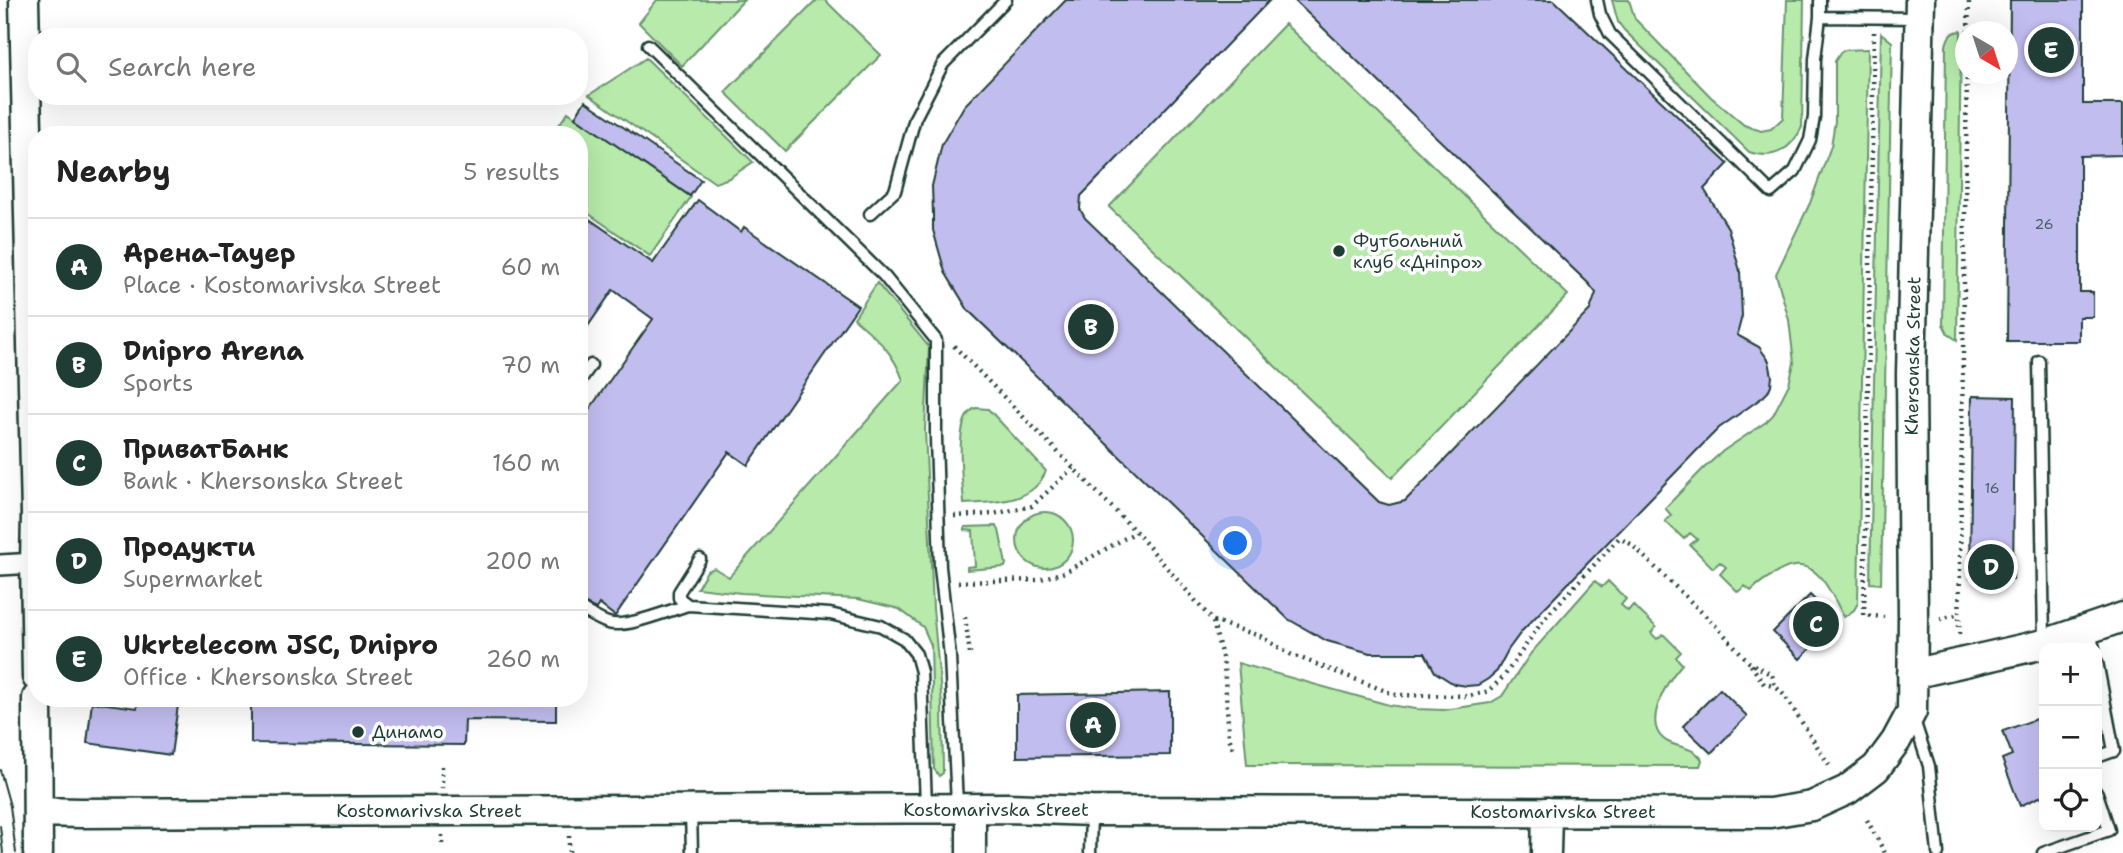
<!DOCTYPE html>
<html lang="en">
<head>
<meta charset="utf-8">
<style>
	body { margin:0; font-family:"Shantell Sans",sans-serif; background:#f6f6f6; color:#222 }
	.controls { position:absolute; right:21px; bottom:21px; display:grid; overflow:hidden; border-radius:14px; box-shadow:0 7px 28px #0002 }
	.controls button { width:63px; height:63px; display:grid; place-items:center; padding:0; border:0; border-bottom:2px solid #e0e0e0; background:#fff; color:#222; font:35px sans-serif }
	.compass { position:absolute; left:1955px; top:21px; width:63px; height:63px; border-radius:50%; background:#fff; box-shadow:0 7px 28px #0002; rotate:141deg }
	.you { position:absolute; left:1236px; top:544px; width:24px; height:24px; margin:-18px; border:5px solid #fff; border-radius:50%; background:#1a73e8; box-shadow:0 0 0 10px #1a73e833 }
	.badge { display:grid; place-items:center; width:46px; height:46px; border-radius:50%; background:#1f3d34; color:#fff; font-size:23px; font-weight:700 }
	.pin { position:absolute; translate:-50% -50%; border:4px solid #fff; box-shadow:0 2px 7px #0006 }
	.list { margin:0; padding:0; list-style:none }
	h2 { display:flex; justify-content:space-between; align-items:center; height:91px; margin:0; padding:0 28px; font-size:30px }
	h2 small { font-size:23px; font-weight:400; color:#767676 }
	.list li { display:grid; grid-template-columns:46px 1fr auto; gap:21px; align-items:center; box-sizing:border-box; height:98px; padding:0 28px; border-top:2px solid #e0e0e0 }
	.list b { display:block; font-size:26px; white-space:nowrap }
	.list p { margin:0; font-size:23px; white-space:nowrap; color:#767676 }
	.list em { font-size:23px; font-style:normal; color:#767676 }
	.icon { flex:none; width:38px; height:38px; fill:none; stroke:currentColor; stroke-width:2; stroke-linecap:round; stroke-linejoin:round }
	.map { position:relative; flex:none; width:2123px; height:853px; overflow:hidden }
	.search { position:absolute; background:#fff; box-shadow:0 7px 28px #0002; left:28px; top:28px; width:560px; height:77px; display:flex; align-items:center; gap:18px; box-sizing:border-box; padding:0 24px; border-radius:28px; color:#767676; font-size:26px }
	.panel { position:absolute; background:#fff; box-shadow:0 7px 28px #0002; left:28px; top:126px; width:560px; height:581px; border-radius:28px }
	.map>svg:first-child { display:block }
	.green { fill:#b7eaab; stroke:#6b9470; stroke-width:2 }
	.building { fill:#c2bdef; stroke:#1f3d34; stroke-width:2 }
	.lines { fill:none; stroke-linecap:round; stroke-linejoin:round }
	.lane-casing { stroke:#1f3d34; stroke-width:15 }
	.street-casing { stroke:#1f3d34; stroke-width:24 }
	.secondary-casing { stroke:#1f3d34; stroke-width:33 }
	.path { stroke:#1f3d34; stroke-width:4.5; stroke-dasharray:2 5; stroke-linecap:butt }
	.lane { stroke:#fff; stroke-width:10 }
	.street { stroke:#fff; stroke-width:19 }
	.secondary { stroke:#fff; stroke-width:28 }
	.tram { stroke:#1f3d34; stroke-width:2 }
	.poi-dot { fill:#1f3d34; stroke:#fff; stroke-width:2.5 }
	.labels { text-anchor:middle; stroke-width:7; stroke-linejoin:round; paint-order:stroke }
	.number-label { font-size:14px; fill:#485d63 }
	.poi-label { font-size:18px; fill:#1f3d34; stroke:#fff; text-anchor:start }
	.street-label { font-size:18px; fill:#1f3d34; stroke:#fff }
</style>
</head>
<body>
<div class="map">
<svg width="2123" height="853" viewBox="0 0 2123 853">
	<rect width="100%" height="100%" fill="#fff"/>
	<filter id="ink" filterUnits="userSpaceOnUse"><feTurbulence type="fractalNoise" baseFrequency=".0143" numOctaves="2"/><feDisplacementMap in="SourceGraphic" scale="14" xChannelSelector="R" yChannelSelector="G"/><feConvolveMatrix kernelMatrix="1 2 1 2 8 2 1 2 1" color-interpolation-filters="sRGB"/></filter>
	<g filter="url(#ink)">
		<path class="green" d="M 657,0 L 744,0 L 682,66 L 639,23 Z
			M 817,0 L 825,0 L 881,55 L 785,151 L 725,92 Z
			M 1612,0 L 1629,0 L 1635,19 L 1711,97 L 1744,125 L 1761,131 L 1771,129 L 1783,118 L 1787,0 L 1804,0 L 1802,127 C 1792,149 1773,161 1749,152 L 1624,30 L 1618,22 Z
			M 1285,24 L 1568,295 L 1392,478 L 1109,207 Z
			M 1961,31 L 1957,340 L 1948,334 L 1943,324 L 1946,46 C 1948,36 1951,32 1961,31 Z
			M 1881,33 L 1892,42 L 1881,584 L 1870,583 Z
			M 1868,49 L 1858,603 L 1854,610 L 1844,617 C 1829,590 1815,550 1778,572 C 1768,577 1759,583 1751,591 L 1745,586 L 1738,592 L 1720,574 L 1726,567 L 1720,562 L 1713,568 L 1690,545 L 1697,539 L 1690,533 L 1684,539 L 1665,521 L 1671,515 L 1665,508 L 1703,469 L 1723,451 L 1766,422 L 1773,415 L 1789,384 L 1794,363 L 1789,320 L 1776,274 L 1810,203 L 1831,146 L 1835,121 L 1835,61 L 1841,52 L 1845,50 Z
			M 646,58 L 753,162 L 729,178 L 715,183 L 589,95 Z
			M 568,112 L 691,197 L 650,256 L 579,207 L 579,135 L 552,135 Z
			M 877,283 L 929,347 L 925,430 L 933,608 L 942,705 L 943,769 L 943,773 L 939,776 L 934,769 L 931,645 L 923,627 L 899,609 L 858,599 L 741,593 L 697,588 L 707,571 L 714,568 L 729,577 L 903,380 C 892,350 877,339 854,318 Z
			M 976,408 L 988,409 L 993,414 L 1046,471 C 1033,504 994,502 964,504 C 963,482 952,416 976,408 Z
			M1017 540a28 28 0 1 1 56 0a28 28 0 1 1-56 0Z
			M 996,526 L 999,530 L 1006,564 L 1005,567 L 967,570 L 967,567 L 975,566 L 973,531 L 965,530 L 965,527 Z
			M 1595,581 L 1602,587 L 1608,581 L 1626,599 L 1621,605 L 1628,611 L 1633,605 L 1656,627 L 1651,633 L 1657,639 L 1663,634 L 1681,652 L 1676,657 L 1682,664 C 1667,681 1639,726 1668,742 C 1680,748 1696,748 1702,760 L 1700,766 L 1247,765 L 1238,663 L 1389,705 L 1416,709 L 1444,710 L 1490,703 L 1502,696 L 1531,653 Z"/>
		<path class="building" d="M 1066,0 L 1270,0 L 1081,196 L 1080,209 L 1085,218 L 1379,502 L 1389,505 L 1405,501 L 1590,310 L 1596,293 L 1589,284 L 1294,0 L 1554,0 L 1728,164 L 1704,189 L 1728,228 L 1740,271 L 1742,316 L 1737,335 L 1759,347 L 1769,361 L 1772,376 L 1771,385 L 1768,392 L 1763,397 L 1719,428 L 1707,440 L 1522,631 L 1508,650 L 1497,671 L 1488,679 L 1478,685 L 1467,686 L 1454,684 L 1435,672 L 1425,653 L 1370,653 L 1327,641 L 1288,619 L 968,310 L 945,272 L 933,230 L 933,214 L 932,186 L 942,144 L 964,106 Z
			M 2010,0 L 2083,0 L 2083,104 L 2123,104 L 2123,155 L 2080,156 L 2080,292 L 2093,292 L 2093,317 L 2079,317 L 2079,341 L 2007,341 Z
			M 585,101 L 701,180 L 690,196 L 575,117 Z
			M 698,200 L 741,232 L 744,227 L 858,306 L 748,465 L 729,452 L 615,616 L 599,604 L 596,609 L 579,601 L 579,424 L 653,319 L 613,290 L 579,339 L 579,212 L 653,263 Z
			M 1972,396 L 2015,397 L 2013,579 L 1970,578 Z
			M 1810,595 L 1837,622 L 1800,659 L 1773,632 Z
			M 1720,689 L 1747,716 L 1711,753 L 1683,726 Z
			M 1170,692 L 1170,755 L 1017,757 L 1017,695 Z
			M 139,698 L 179,698 L 171,755 L 87,743 L 92,702 L 137,708 Z
			M 251,698 L 556,698 L 556,721 L 465,720 L 464,745 L 251,743 Z
			M 2044,716 L 2044,795 L 2020,806 L 2002,759 L 2012,755 L 2003,731 Z"/>
		<g class="lines">
			<g class="lane-casing">
				<path id="lane" d="M 1597,0 L 1600,14 L 1610,34 L 1771,192 L 1795,171 L 1810,140 L 1814,117 L 1815,59 L 1820,17
					M 1820,0 L 1820,17 L 1919,18
					M 648,45 L 884,276 L 936,340 L 936,438 L 940,567 L 950,656 L 957,805
					M 870,214 L 895,191 L 915,118 L 943,64 L 1006,0
					M 2039,361 L 2044,640
					M 579,382 L 591,365
					M 700,559 L 679,592 L 679,598 L 688,605 L 830,614 L 881,626 L 904,639 L 916,654 L 921,672 L 926,805
					M 579,608 C 589,613 598,620 608,623 C 625,629 670,610 688,605
					M 2089,630 L 2094,648
					M 2097,662 L 2114,751 L 2097,757
					M 1914,720 L 1929,766 L 1938,853
					M 691,810 L 692,853
					M 1090,853 L 1091,812
					M 2043,853 L 2109,830 L 2097,793"/>
			</g>
			<g class="street-casing">
				<path id="street" d="M 0,565 L 35,563"/>
			</g>
			<g class="secondary-casing">
				<path id="secondary" d="M 24,0 L 36,514 L 35,563 L 37,677
					M 1912,674 L 2044,644 L 2123,617
					M 37,698 L 38,853
					M 971,809 L 971,853
					M 38,812 L 81,813 L 1008,808 L 1091,811 L 1770,813 L 1812,806 L 1847,790 L 1876,768 L 1896,741 L 1912,711 L 1913,618 L 1911,374 L 1920,0
					M 1546,853 L 1547,812"/>
			</g>
			<path class="path" d="M 1874,32 L 1864,615 L 1884,617
				M 1968,32 L 1969,0
				M 954,346 L 1136,532 L 1213,621 L 1260,636 L 1290,654 L 1396,695 L 1469,696 L 1489,691 L 1505,675 L 1544,619 L 1619,538 L 1631,544 L 1717,627 L 1749,662 L 1772,675 L 1775,686 L 1785,696 L 1831,768
				M 954,516 L 993,514 L 1032,506 L 1073,468
				M 958,582 L 1037,580 L 1065,572 L 1136,532
				M 965,617 L 970,654
				M 1940,619 L 1960,614
				M 1213,622 L 1224,665 L 1229,737 L 1234,752
				M 1959,634 L 1967,74
				M 1751,665 L 1764,684 L 1774,686
				M 442,766 L 442,788
				M 1867,820 L 1885,853
				M 442,835 L 442,848
				M 569,836 L 569,853"/>
			<use href="#lane" class="lane"/>
			<use href="#street" class="street"/>
			<use href="#secondary" class="secondary"/>
			<path class="tram" d="M 0,770 L 10,806 L 16,853
				M 0,826 L 3,853"/>
		</g>
	</g>
	<g class="poi-dot">
		<circle cx="1339" cy="251" r="7"/>
		<circle cx="358" cy="732" r="7"/>
	</g>
	<g class="labels">
		<g class="number-label">
			<text x="2044" y="229">26</text>
			<text x="1992" y="493">16</text>
		</g>
		<g class="poi-label">
			<text x="1353" y="247">Футбольний<tspan x="1353" dy="21">клуб «Дніпро»</tspan></text>
			<text x="372" y="738">Динамо</text>
		</g>
		<g class="street-label">
			<text transform="translate(1913 356) rotate(-89)" y="6">Khersonska Street</text>
			<text x="996" y="816">Kostomarivska Street</text>
			<text x="429" y="817">Kostomarivska Street</text>
			<text x="1563" y="818">Kostomarivska Street</text>
		</g>
	</g>
</svg>
<div class="controls">
<button>+</button>
<button>−</button>
<button><svg class="icon" aria-label="locate" viewBox="0 0 24 24"><circle cx="12" cy="12" r="6"/><path d="M12 2v4M12 18v4M2 12h4M18 12h4"/></svg></button>
</div>
<svg class="compass" viewBox="-18 -18 36 36"><path d="M0-13l5 13h-10z" fill="#e53935"/><path d="M0 13l5-13h-10z" fill="#767676"/></svg>
<div class="you"></div>
<div class="pin badge" style="left:1093px;top:725px">A</div>
<div class="pin badge" style="left:1091px;top:327px">B</div>
<div class="pin badge" style="left:1816px;top:624px">C</div>
<div class="pin badge" style="left:1991px;top:567px">D</div>
<div class="pin badge" style="left:2051px;top:50px">E</div>
<div class="search"><svg class="icon" aria-label="search" viewBox="0 0 24 24"><circle cx="10" cy="10" r="6"/><path d="M15 15l6 6"/></svg>Search here</div>
<section class="panel">
<h2>Nearby<small>5 results</small></h2>
<ul class="list">
<li><span class="badge">A</span><div><b>Арена-Тауер</b><p>Place · Kostomarivska Street</p></div><em>60 m</em></li>
<li><span class="badge">B</span><div><b>Dnipro Arena</b><p>Sports</p></div><em>70 m</em></li>
<li><span class="badge">C</span><div><b>ПриватБанк</b><p>Bank · Khersonska Street</p></div><em>160 m</em></li>
<li><span class="badge">D</span><div><b>Продукти</b><p>Supermarket</p></div><em>200 m</em></li>
<li><span class="badge">E</span><div><b>Ukrtelecom JSC, Dnipro</b><p>Office · Khersonska Street</p></div><em>260 m</em></li>
</ul>
</section>
</div>
</body>
</html>
